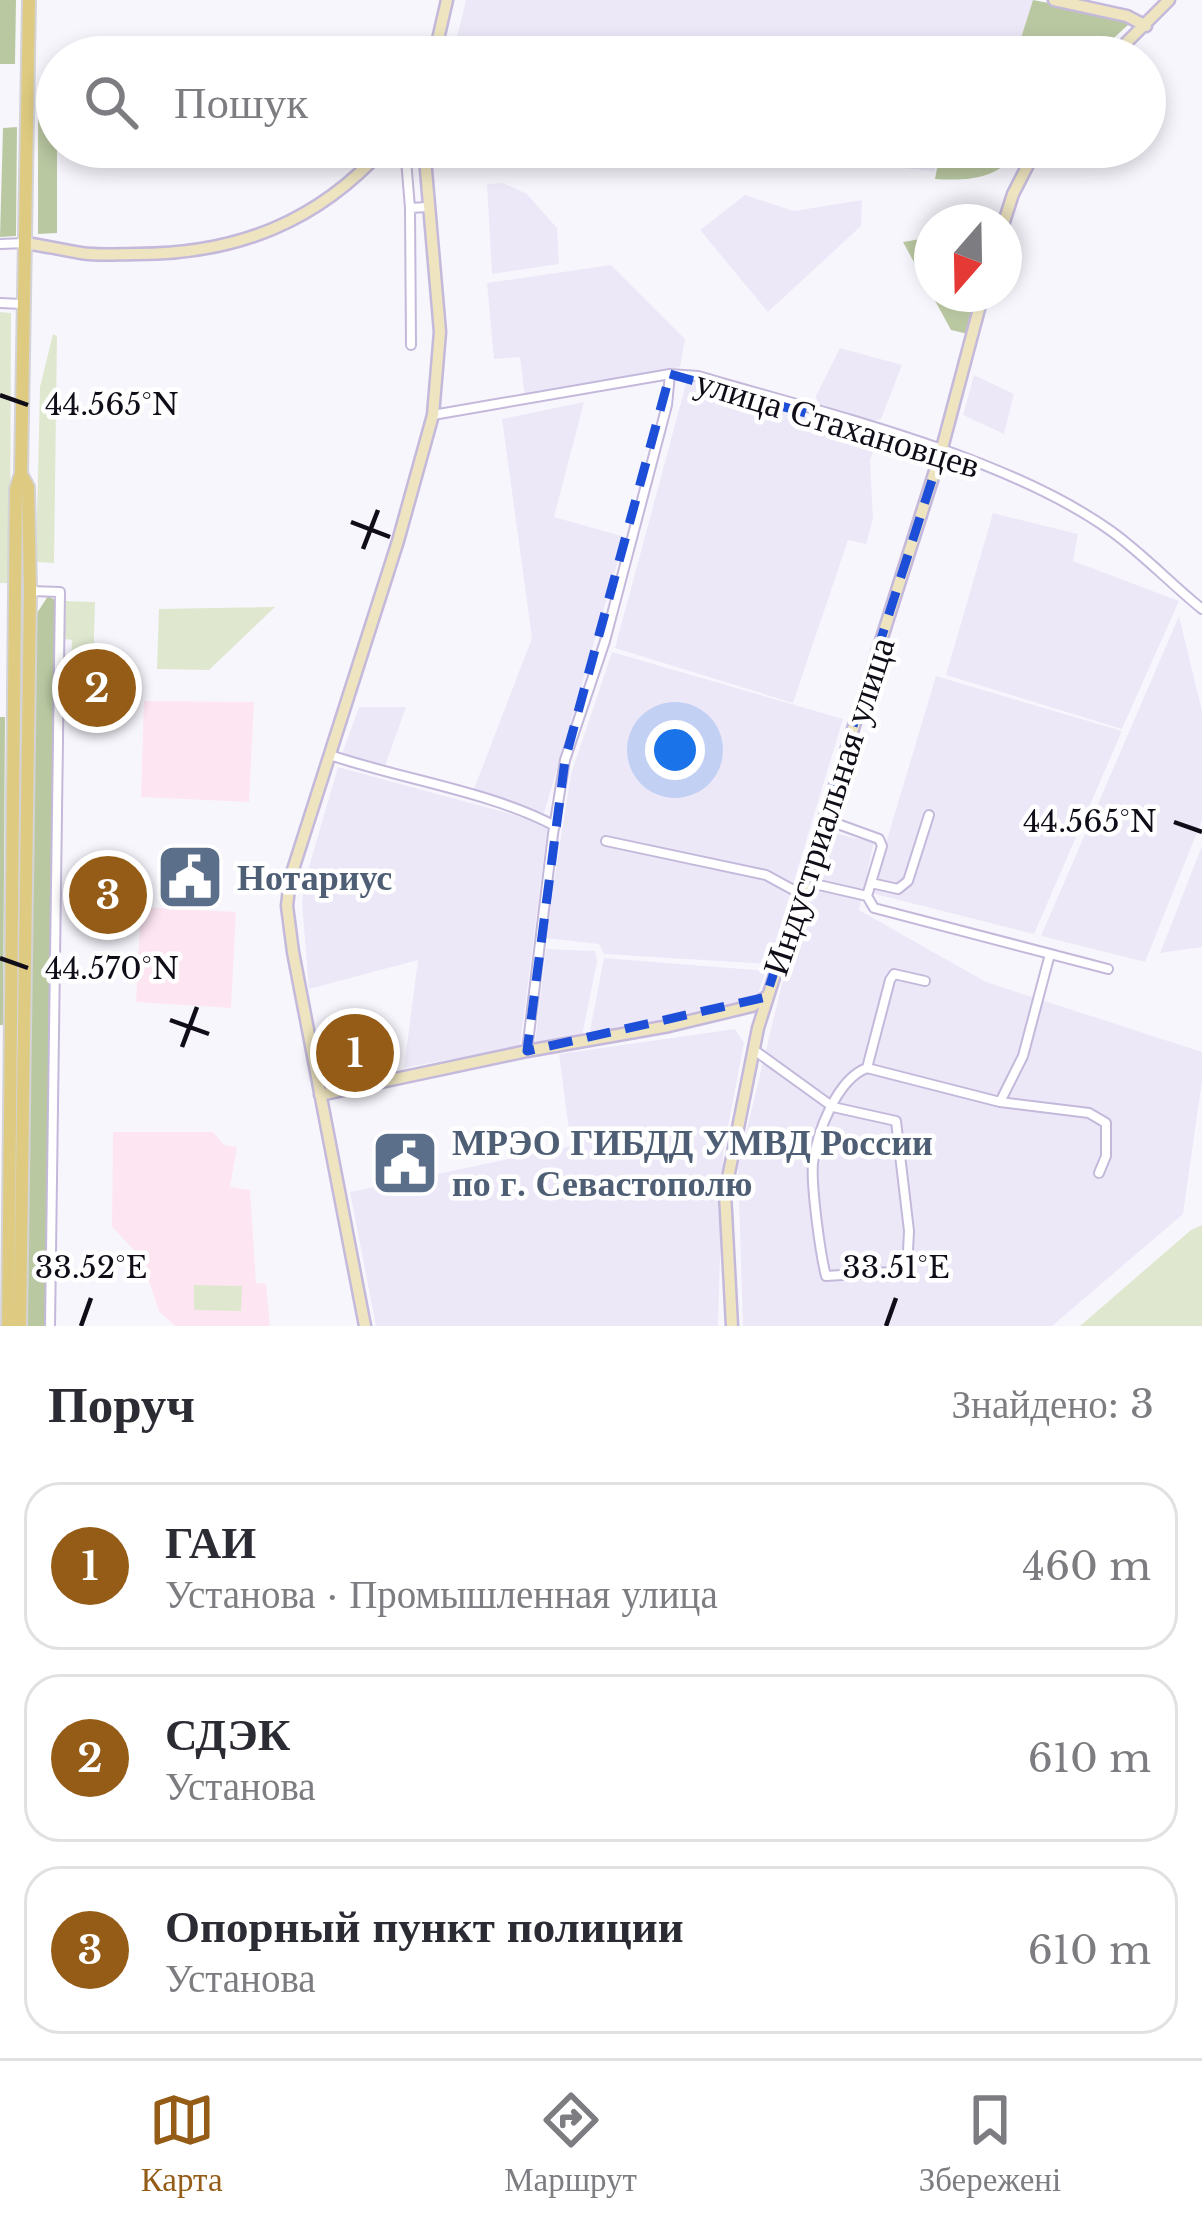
<!DOCTYPE html>
<html lang="uk">
<head>
<meta charset="utf-8">
<style>
	body { margin:0; font-family:"Libre Baskerville",serif; background:#f2f2f3; color:#2b2b33 }
	.compass { position:absolute; left:914px; top:204px; width:108px; height:108px; border-radius:50%; background:#fff; box-shadow:0 6px 18px #0003; rotate:200deg }
	.you { position:absolute; left:675px; top:750px; width:42px; height:42px; margin:-30px; border:9px solid #fff; border-radius:50%; background:#1a73e8; box-shadow:0 0 0 18px #1a73e833 }
	.badge { display:grid; place-items:center; width:78px; height:78px; border-radius:50%; background:#955c17; color:#fff; font-size:39px; font-weight:700 }
	.pin { position:absolute; translate:-50% -50%; border:6px solid #fff; box-shadow:0 3px 12px #0006 }
	.list { margin:0; padding:0; list-style:none }
	h2 { display:flex; justify-content:space-between; align-items:center; height:156px; margin:0; padding:0 48px; font-size:51px }
	h2 small { font-size:39px; font-weight:400; color:#7c7c81 }
	.list li { display:grid; grid-template-columns:78px 1fr auto; gap:36px; align-items:center; box-sizing:border-box; height:168px; margin:0 24px 24px; padding:0 24px; border:3px solid #e1e1e2; border-radius:36px }
	.list b { display:block; font-size:45px; white-space:nowrap }
	.list p { margin:0; font-size:39px; white-space:nowrap; color:#7c7c81 }
	.list em { font-size:39px; font-style:normal; color:#7c7c81 }
	.icon { flex:none; width:66px; height:66px; fill:none; stroke:currentColor; stroke-width:2; stroke-linecap:round; stroke-linejoin:round }
	.map { position:relative; flex:none; width:1202px; height:1326px; overflow:hidden }
	.search { position:absolute; background:#fff; box-shadow:0 6px 18px #0003; left:36px; right:36px; top:36px; height:132px; display:flex; align-items:center; gap:30px; box-sizing:border-box; padding:0 42px; border-radius:66px; color:#7c7c81; font-size:45px }
	.sheet { height:732px; background:#fff }
	nav { display:flex; justify-content:space-around; align-items:center; box-sizing:border-box; height:168px; border-top:3px solid #e1e1e2; background:#fff; font-size:33px; color:#7c7c81 }
	nav a { display:grid; justify-items:center; gap:6px }
	nav .on { color:#955c17 }
	.map>svg:first-child { display:block }
	.built { fill:#ede8f8 }
	.education { fill:#fde6f2 }
	.green { fill:#dfe8cf }
	.forest { fill:#bac8a2 }
	.lines { fill:none; stroke-linecap:round; stroke-linejoin:round }
	.minor-casing { stroke:#c4b9db; stroke-width:12 }
	.secondary-casing { stroke:#c4b9db; stroke-width:15 }
	.primary-casing { stroke:#d4d3d5; stroke-width:16 }
	.minor { stroke:#fff; stroke-width:8 }
	.secondary { stroke:#eee5c0; stroke-width:10 }
	.primary { stroke:#decb81; stroke-width:12 }
	.marked { fill:none; stroke:#1d4ed8; stroke-width:9; stroke-dasharray:24 15; stroke-linejoin:round }
	.ticks { fill:none; stroke:#110d18; stroke-width:4.5 }
	.labels { text-anchor:middle; stroke-width:9; stroke-linejoin:round; paint-order:stroke }
	.street-label { font-size:36px; fill:#110d18; stroke:#fff }
	.service-label { font-size:36px; font-weight:bold; fill:#4e5e75; stroke:#fff; text-anchor:start }
	.ticks-label { font-size:30px; text-anchor:middle; fill:#110d18; stroke:#fff; stroke-width:9; stroke-linejoin:round; paint-order:stroke }
</style>
</head>
<body>
<div class="map">
<svg width="1202" height="1326" viewBox="0 0 1202 1326">
	<rect width="100%" height="100%" fill="#f8f6fd"/>
	<path class="built" d="M 466,0 L 1033,0 L 1015,57 L 452,57 Z
		M 594,147 L 941,147 L 934,171 L 792,157 Z
		M 503,183 L 527,194 L 557,228 L 559,264 L 492,274 L 487,184 Z
		M 745,195 L 794,211 L 862,200 L 861,226 L 768,312 L 700,230 Z
		M 611,265 L 685,339 L 680,367 L 525,398 L 520,357 L 494,359 L 487,283 Z
		M 840,348 L 902,365 L 881,419 L 871,421 L 818,405 L 816,396 Z
		M 974,375 L 1014,394 L 1004,434 L 963,415 Z
		M 687,380 L 878,439 L 870,460 L 873,519 L 866,544 L 848,540 L 793,703 L 615,648 Z
		M 584,402 L 554,517 L 625,537 L 544,813 L 474,789 L 532,638 L 502,419 Z
		M 993,513 L 1078,534 L 1073,561 L 1179,601 L 1122,729 L 946,675 Z
		M 1179,616 L 1202,711 L 1202,820 L 1145,962 L 1041,936 Z
		M 612,652 L 843,719 L 769,964 L 604,954 L 599,944 L 545,938 L 571,774 Z
		M 936,676 L 1122,731 L 1034,934 L 871,893 Z
		M 359,707 L 406,707 L 385,766 L 342,754 Z
		M 338,767 L 548,824 L 520,1046 L 404,1068 L 418,960 L 309,989 L 302,903 L 304,884 Z
		M 828,832 L 874,842 L 859,910 L 986,982 L 1202,1052 L 1202,1081 L 1183,1214 L 1052,1326 L 743,1326 L 738,1166 L 795,930 Z
		M 1202,846 L 1202,947 L 1160,953 Z
		M 546,949 L 595,951 L 597,962 L 582,1036 L 535,1043 Z
		M 604,958 L 766,971 L 757,997 L 664,1023 L 589,1036 Z
		M 735,1029 L 744,1043 L 723,1153 L 718,1326 L 376,1326 L 350,1192 L 571,1146 L 559,1054 Z"/>
	<path class="education" d="M 144,701 L 254,702 L 249,802 L 141,797 Z
		M 141,907 L 236,912 L 231,1008 L 136,1002 Z
		M 113,1132 L 213,1132 L 224,1145 L 237,1147 L 230,1187 L 250,1190 L 256,1283 L 266,1284 L 270,1326 L 175,1326 L 159,1311 L 148,1279 L 146,1251 L 135,1251 L 112,1227 Z"/>
	<path class="green" d="M 0,312 L 11,313 L 10,583 L 0,583 Z
		M 53,334 L 57,336 L 54,563 L 36,562 L 40,387 Z
		M 65,601 L 95,602 L 92,706 L 70,705 L 72,640 L 64,639 Z
		M 275,607 L 209,670 L 157,669 L 159,609 Z
		M 1202,1225 L 1202,1326 L 1080,1326 L 1191,1230 Z
		M 194,1285 L 242,1286 L 241,1311 L 194,1310 Z"/>
	<path class="forest" d="M 0,0 L 16,0 L 15,64 L 0,64 Z
		M 1033,0 L 1127,18 L 1129,24 L 1093,57 L 1015,57 Z
		M 38,91 L 57,91 L 57,233 L 38,234 Z
		M 17,127 L 16,236 L 0,237 L 3,128 Z
		M 941,147 L 1019,147 C 1001,180 968,181 935,179 Z
		M 932,237 L 932,294 L 978,294 L 968,334 L 951,330 L 903,242 Z
		M 48,596 L 57,601 L 48,1231 L 45,1326 L 27,1326 L 37,613 Z
		M 0,717 L 5,717 L 3,1025 L 0,1025 Z"/>
	<g class="lines">
		<g class="minor-casing">
			<path id="minor" d="M 405,147 L 410,208
				M 0,244 L 26,243
				M 0,303 L 22,304
				M 411,345 L 410,208 L 427,207
				M 433,415 L 670,374 L 698,376 C 824,413 1005,455 1111,531 C 1143,554 1171,584 1202,609
				M 30,591 L 60,592 L 50,1326
				M 330,755 C 400,779 492,792 555,826
				M 824,819 L 879,839 L 882,846 L 867,896 L 874,908 L 1108,969
				M 606,841 L 766,875 L 799,893 L 819,885 L 867,896
				M 871,883 L 898,889 L 908,881 L 929,815
				M 1050,954 L 1023,1056 L 1000,1102 L 1089,1113 L 1106,1123 L 1106,1156 L 1099,1173
				M 754,1050 L 833,1107 L 896,1121 L 909,1231 L 907,1271 L 826,1276 C 820,1253 811,1185 813,1163 C 817,1132 837,1079 867,1068 L 1000,1102
				M 527,1051 L 553,834 L 565,760 L 605,641 L 667,405 L 670,374
				M 867,1068 L 890,980 L 894,974 L 925,981"/>
		</g>
		<g class="secondary-casing">
			<path id="secondary" d="M 1054,0 L 1127,16 L 1146,26
				M 434,57 L 447,0
				M 1112,57 L 1169,0
				M 1004,222 L 1013,194 L 1037,147
				M 26,243 C 45,246 63,250 81,253 C 99,256 119,254 137,254 C 237,254 318,222 385,147
				M 320,1095 L 527,1051 L 669,1026 L 752,1006 L 766,997
				M 365,1326 L 293,952 L 287,906 L 290,879 L 398,541 L 433,415 L 440,332 L 424,147
				M 732,1326 L 725,1193 L 758,1028 L 941,452 L 983,294"/>
		</g>
		<g class="primary-casing">
			<path id="primary" d="M 8,1326 L 16,489 L 21,474 L 29,0
				M 20,1326 L 30,591 L 28,487 L 21,474"/>
		</g>
		<use href="#minor" class="minor"/>
		<use href="#secondary" class="secondary"/>
		<use href="#primary" class="primary"/>
	</g>
	<path class="marked" d="M 670,374 L 941,452 L 766,997 L 527,1051 L 565,760 Z"/>
	<path class="ticks" d="M 0,395 L 28,405M 351,522 L 390,537M 363,549 L 378,510M 1174,822 L 1202,832M 0,958 L 28,968M 170,1020 L 209,1034M 182,1047 L 197,1007M 81,1326 L 91,1298M 886,1326 L 896,1298"/>
	<defs>
		<g id="civic-square" transform="scale(3.45)"><rect x="-9" y="-9" width="18" height="18" rx="4" fill="#5c6f8a" stroke="#fff"/><path d="M-.6-6.5H3V-4.5H.6V-3L4-1V1h2V6H-6V1h2V-1L-.6-3ZM-1.2 2.5V6h2.4V2.5Z" fill="#fff"/></g>
	</defs>
	<g fill-rule="evenodd">
		<use href="#civic-square" x="190" y="877"/>
		<use href="#civic-square" x="405" y="1163"/>
	</g>
	<g class="labels">
		<g class="street-label">
			<text transform="translate(838 423) rotate(17)" y="13">улица Стахановцев</text>
			<text transform="translate(828 806) rotate(-72)" y="13">Индустриальная улица</text>
		</g>
		<g class="service-label">
			<text x="237" y="890">Нотариус</text>
			<text x="452" y="1155">МРЭО ГИБДД УМВД России<tspan x="452" dy="41">по г. Севастополю</tspan></text>
		</g>
	</g>
	<g class="ticks-label">
		<text x="112" y="415">44.565°N</text>
		<text x="1090" y="832">44.565°N</text>
		<text x="112" y="979">44.570°N</text>
		<text x="91" y="1278">33.52°E</text>
		<text x="896" y="1278">33.51°E</text>
	</g>
</svg>
<svg class="compass" viewBox="-18 -18 36 36"><path d="M0-13l5 13h-10z" fill="#e53935"/><path d="M0 13l5-13h-10z" fill="#7c7c81"/></svg>
<div class="you"></div>
<div class="pin badge" style="left:355px;top:1053px">1</div>
<div class="pin badge" style="left:97px;top:688px">2</div>
<div class="pin badge" style="left:108px;top:895px">3</div>
<div class="search"><svg class="icon" aria-label="search" viewBox="0 0 24 24"><circle cx="10" cy="10" r="6"/><path d="M15 15l6 6"/></svg>Пошук</div>
</div>
<section class="sheet">
<h2>Поруч<small>Знайдено: 3</small></h2>
<ul class="list">
<li><span class="badge">1</span><div><b>ГАИ</b><p>Установа · Промышленная улица</p></div><em>460 m</em></li>
<li><span class="badge">2</span><div><b>СДЭК</b><p>Установа</p></div><em>610 m</em></li>
<li><span class="badge">3</span><div><b>Опорный пункт полиции</b><p>Установа</p></div><em>610 m</em></li>
</ul>
</section>
<nav>
<a class="on"><svg class="icon" aria-label="map" viewBox="0 0 24 24"><path d="M3 6l6-2 6 2 6-2v14l-6 2-6-2-6 2zM9 4v14M15 6v14"/></svg>Карта</a>
<a><svg class="icon" aria-label="directions" viewBox="0 0 24 24"><path d="M12 3l9 9-9 9-9-9zM9 14v-3h6M13 9l2 2-2 2"/></svg>Маршрут</a>
<a><svg class="icon" aria-label="saved" viewBox="0 0 24 24"><path d="M7 4h10v16l-5-4-5 4z"/></svg>Збережені</a>
</nav>
</body>
</html>
